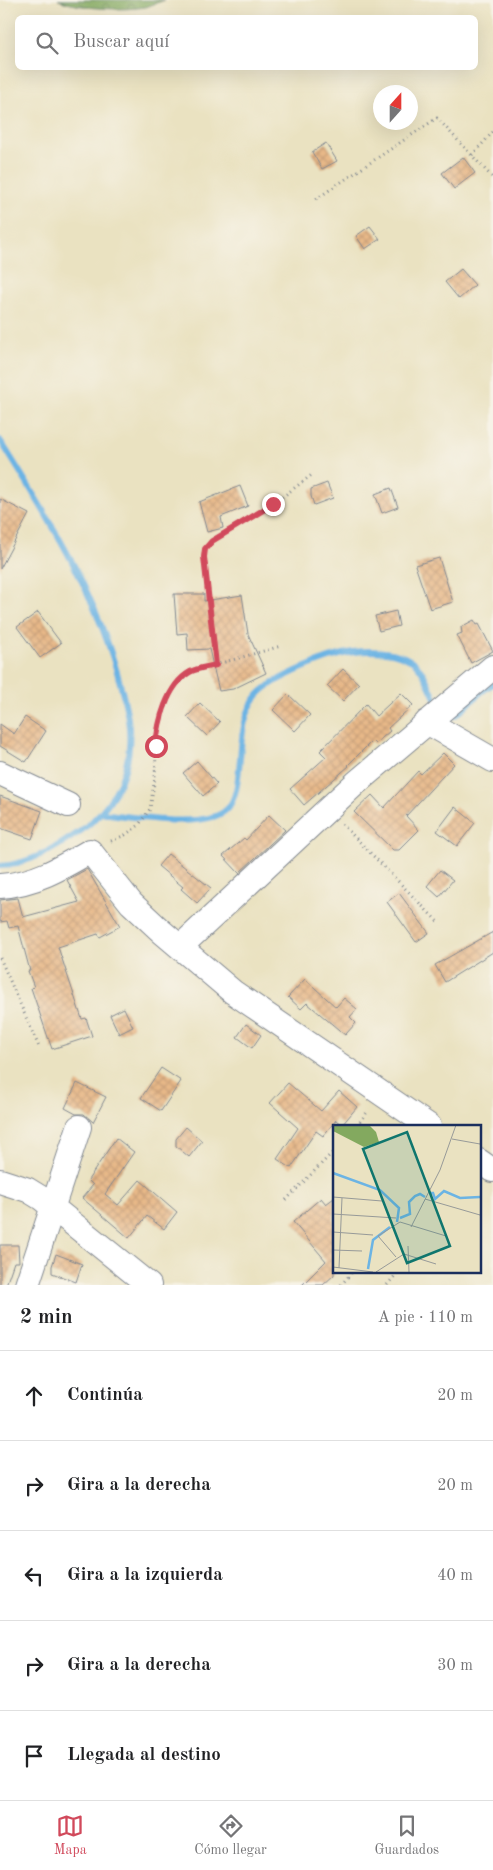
<!DOCTYPE html>
<html lang="es">
<head>
<meta charset="utf-8">
<style>
	body { margin:0; font-family:"Old Standard TT",serif; background:#f2f2f2; color:#202124 }
	.compass { position:absolute; left:373px; top:85px; width:45px; height:45px; border-radius:50%; background:#fff; box-shadow:0 5px 20px #0002; rotate:21deg }
	.stop { position:absolute; width:15px; height:15px; margin:-11px; border:4px solid #d1495b; border-radius:50%; background:#fff }
	.stop.end { background:#d1495b; border-color:#fff; box-shadow:0 1px 5px #0008 }
	.list { margin:0; padding:0; list-style:none }
	h2 { display:flex; justify-content:space-between; align-items:center; height:65px; margin:0; padding:0 20px; font-size:21px }
	h2 small { font-size:16px; font-weight:400; color:#757577 }
	.list li { display:grid; grid-template-columns:32px 1fr auto; gap:15px; align-items:center; box-sizing:border-box; height:90px; padding:0 20px; border-top:1px solid #e0e0e0 }
	.list b { display:block; font-size:19px; white-space:nowrap }
	.list em { font-size:16px; font-style:normal; color:#757577 }
	.icon { flex:none; width:28px; height:28px; fill:none; stroke:currentColor; stroke-width:2; stroke-linecap:round; stroke-linejoin:round }
	.map { position:relative; flex:none; width:493px; height:1285px; overflow:hidden }
	.search { position:absolute; background:#fff; box-shadow:0 5px 20px #0002; left:15px; right:15px; top:15px; height:55px; display:flex; align-items:center; gap:12px; box-sizing:border-box; padding:0 18px; border-radius:8px; color:#757577; font-size:19px }
	.sheet { height:515px; background:#fff }
	nav { display:flex; justify-content:space-around; align-items:center; box-sizing:border-box; height:70px; border-top:1px solid #e0e0e0; background:#fff; font-size:14px; color:#757577 }
	nav a { display:grid; justify-items:center; gap:2px }
	nav .on { color:#d1495b }
	.map>svg:first-child { display:block }
	.forest { fill:url(#forest-crowns); stroke:#4f6c5e }
	.lines { fill:none; stroke-linecap:round; stroke-linejoin:round }
	.stream { stroke:#6cb4e4; stroke-width:6 }
	.building { fill:url(#building-cross-hatch) }
	.street-casing { stroke:#828890; stroke-width:26 }
	.path { stroke:#828890; stroke-width:3; stroke-dasharray:1 4; stroke-linecap:butt }
	.street { stroke:#fff; stroke-width:24 }
	.route { stroke:#d1495b; stroke-width:6 }
	.inset-river { fill:none; stroke:#6cb4e4; stroke-width:2.5 }
	.inset-road { fill:none; stroke:#979a99; stroke-width:1 }
	.view { fill:#0f766e; fill-opacity:0.15; stroke:#0f766e; stroke-width:2.5 }
	.inset-edge { fill:none; stroke:#1b2f5e; stroke-width:2.5 }
</style>
</head>
<body>
<div class="map">
<svg width="493" height="1285" viewBox="0 0 493 1285">
	<defs>
		<pattern id="forest-crowns" width="20" height="18" patternUnits="userSpaceOnUse" patternTransform="scale(1.25)"><rect width="20" height="18" fill="#83a95f"/><path d="M2 6a3 3 0 1 1 6 0M12 15a3 3 0 1 1 6 0" fill="none" stroke="#6a8a52"/></pattern>
		<pattern id="building-cross-hatch" width="8" height="8" patternUnits="userSpaceOnUse" patternTransform="scale(1.25)"><rect width="8" height="8" fill="#e7b888"/><path d="M0 0l8 8M0 8l8-8" fill="none" stroke="#c69e78"/></pattern>
	</defs>
	<rect width="100%" height="100%" fill="#f7f3e8"/>
	<filter id="ink" filterUnits="userSpaceOnUse"><feTurbulence type="fractalNoise" baseFrequency=".02" numOctaves="2"/><feDisplacementMap in="SourceGraphic" scale="10" xChannelSelector="R" yChannelSelector="G"/><feConvolveMatrix kernelMatrix="1 2 1 2 8 2 1 2 1" color-interpolation-filters="sRGB"/></filter>
	<filter id="wash" filterUnits="userSpaceOnUse"><feTurbulence type="fractalNoise" baseFrequency=".0096" numOctaves="4" result="noise"/><feDisplacementMap in="SourceGraphic" scale="20" xChannelSelector="R" yChannelSelector="G"/><feGaussianBlur stdDeviation="1.12" result="paint"/><feColorMatrix in="noise" values="0 0 0 0 0 0 0 0 0 0 0 0 0 0 0 0 0 1.4 0 .05"/><feComposite in="paint" operator="in"/></filter>
	<g filter="url(#wash)">
		<rect width="100%" height="100%" fill="#eae2c1"/>
		<path class="forest" d="M 58,0 L 165,0 C 159,2 152,5 146,7 C 121,11 81,9 58,0 Z"/>
		<g class="lines">
			<path class="stream" d="M 0,440 C 49,518 99,597 121,687 C 126,707 131,726 129,747 C 127,780 108,810 82,830 C 58,847 30,864 0,866
				M 447,715 L 454,716 C 468,708 477,692 493,684
				M 101,813 C 129,816 205,830 226,810 C 248,790 231,725 258,695 C 274,677 329,656 353,652 C 372,650 396,651 412,661 C 424,668 432,694 439,706"/>
		</g>
		<g id="blocks">
			<path class="building" d="M 326,143 L 337,161 L 322,169 L 312,152 Z
				M 463,157 L 475,173 L 454,189 L 442,173 Z
				M 370,226 L 380,239 L 365,249 L 356,236 Z
				M 461,269 L 475,285 L 459,299 L 445,282 Z
				M 327,483 L 333,498 L 314,505 L 311,496 L 311,489 Z
				M 240,486 L 248,506 L 221,517 L 223,528 L 207,532 L 199,502 Z
				M 391,488 L 398,507 L 382,513 L 375,494 Z
				M 0,499 L 29,514 L 0,569 Z
				M 439,558 L 453,602 L 430,609 L 415,565 Z
				M 174,594 L 204,594 L 204,601 L 242,595 L 248,634 L 266,673 L 233,689 L 219,691 L 209,649 L 188,650 L 187,633 L 177,634 Z
				M 396,611 L 399,626 L 379,631 L 375,616 Z
				M 38,612 L 61,643 L 40,658 L 17,627 Z
				M 474,620 L 477,625 L 479,624 L 493,651 L 471,663 L 457,635 L 462,633 L 461,627 Z
				M 343,669 L 359,684 L 343,701 L 327,686 Z
				M 401,693 L 413,705 L 388,728 L 390,731 L 375,744 L 372,741 L 348,765 L 349,766 L 304,805 L 290,789 L 326,757 L 320,751 L 366,704 L 376,716 Z
				M 288,694 L 310,715 L 295,731 L 273,710 Z
				M 200,703 L 220,722 L 207,736 L 187,717 Z
				M 25,717 L 46,731 L 26,762 L 0,746 L 0,724 L 14,734 Z
				M 443,753 L 454,764 L 406,816 L 419,830 L 399,850 L 393,850 L 354,812 L 372,795 L 384,808 L 418,771 L 421,774 Z
				M 197,761 L 217,784 L 203,796 L 183,773 Z
				M 0,796 L 42,811 L 32,839 L 0,828 Z
				M 455,807 L 475,823 L 457,846 L 437,831 Z
				M 269,815 L 285,830 L 239,873 L 223,856 L 244,838 L 246,840 Z
				M 168,854 L 211,888 L 197,903 L 181,889 L 183,887 L 158,866 Z
				M 87,869 L 120,926 L 100,937 L 98,934 L 58,947 L 82,1019 L 86,1018 L 92,1036 L 52,1049 L 31,988 L 34,987 L 28,971 L 30,971 L 18,926 L 9,928 L 7,921 L 0,922 L 0,900 L 18,898 L 23,917 L 79,902 L 67,880 Z
				M 440,870 L 453,880 L 439,897 L 427,886 Z
				M 399,893 L 429,933 L 416,942 L 387,902 Z
				M 493,932 L 493,952 L 445,982 L 435,965 Z
				M 305,979 L 336,1007 L 344,998 L 357,1009 L 350,1017 L 356,1023 L 345,1035 L 307,1003 L 301,1009 L 288,997 Z
				M 124,1008 L 133,1027 L 119,1034 L 110,1015 Z
				M 246,1024 L 261,1035 L 252,1048 L 237,1037 Z
				M 161,1068 L 181,1081 L 161,1111 L 141,1098 Z
				M 77,1083 L 106,1097 L 93,1122 L 84,1114 L 76,1114 L 65,1108 Z
				M 288,1083 L 321,1111 L 339,1091 L 357,1107 L 342,1125 L 336,1120 L 323,1136 L 316,1131 L 291,1168 L 277,1159 L 298,1128 L 270,1103 Z
				M 186,1127 L 202,1141 L 189,1157 L 176,1146 L 176,1139 Z
				M 116,1138 L 134,1152 L 105,1194 L 118,1205 L 140,1180 L 177,1212 L 164,1229 L 147,1216 L 129,1238 L 82,1198 L 93,1185 L 88,1180 Z
				M 321,1198 L 326,1204 L 334,1198 L 334,1275 L 323,1285 L 302,1285 L 326,1261 L 293,1222 Z
				M 0,1245 L 18,1245 L 19,1262 L 14,1262 L 6,1285 L 0,1285 Z
				M 56,1254 L 82,1264 L 76,1282 L 52,1273 L 52,1266 Z"/>
		</g>
	</g>
	<g filter="url(#ink)">
		<use href="#blocks" fill-opacity="0" stroke="#828890" stroke-width="1"/>
		<g class="lines">
			<g class="street-casing">
				<path id="street" d="M 427,722 L 493,760
					M 0,773 L 68,805
					M 0,886 C 34,884 61,868 90,851 L 131,903 L 161,931 L 233,992 L 429,1126
					M 180,947 L 356,783 L 493,667
					M 479,1161 L 492,1170
					M 0,1181 L 28,1190 L 41,1198 L 149,1285
					M 27,1285 L 79,1127"/>
			</g>
			<path class="path" d="M 472,155 L 493,132
				M 316,199 L 437,118 L 493,178
				M 216,665 L 204,557 L 205,549 L 212,541 L 273,504 L 313,474
				M 342,824 L 439,923
				M 111,841 L 125,835 L 138,826 L 150,809 L 155,777 L 157,732 L 169,697 L 176,685 L 190,672 L 281,646
				M 0,958 L 39,1047
				M 357,1126 L 368,1111
				M 286,1200 L 334,1151
				M 341,1285 L 353,1271
				M 387,1285 L 399,1271"/>
			<use href="#street" class="street"/>
		</g>
	</g>
	<g class="lines" filter="url(#ink)">
		<path class="route" d="M 156,746 C 158,722 167,685 190,672 C 197,668 208,667 216,665 L 204,557 L 205,549 L 212,541 L 273,504"/>
	</g>
	<g transform="translate(333 1125)">
		<rect width="148" height="148" fill="#eae2c1"/>
		<path d="M 0,0 L 36,0 L 43,7 L 46,17 L 31,22 L 0,6 Z" fill="#83a95f"/>
		<path class="inset-river" d="M 0,48 L 47,65 L 66,83 L 64,97M 96,68 L 100,68 L 102,74 L 111,66 L 127,73 L 147,72M 67,93 L 77,89 L 76,77 L 82,71 L 87,69 L 92,72M 35,144 L 40,115 L 57,102"/>
		<path class="inset-road" d="M 119,14 L 147,19M 0,72 L 49,76M 92,74 L 147,90M 0,89 L 63,93M 78,102 L 107,45 L 123,0M 0,107 L 40,110M 75,121 L 76,147M 0,125 L 29,126M 63,132 L 45,111 L 67,97 L 113,111M 0,142 L 40,147M 6,143 L 9,73M 43,147 L 71,129 L 103,139"/>
		<path class="view" d="M 74,7 L 117,121 L 74,138 L 30,24 Z"/>
		<rect width="148" height="148" class="inset-edge"/>
	</g>
</svg>
<svg class="compass" viewBox="-18 -18 36 36"><path d="M0-13l5 13h-10z" fill="#e53935"/><path d="M0 13l5-13h-10z" fill="#757577"/></svg>
<div class="stop" style="left:156px;top:746px"></div>
<div class="stop end" style="left:273px;top:504px"></div>
<div class="search"><svg class="icon" aria-label="search" viewBox="0 0 24 24"><circle cx="10" cy="10" r="6"/><path d="M15 15l6 6"/></svg>Buscar aquí</div>
</div>
<section class="sheet">
<h2>2 min<small>A pie · 110 m</small></h2>
<ul class="list">
<li><svg class="icon" aria-label="ahead" viewBox="0 0 24 24"><path d="M12 20V5M6 11l6-6 6 6"/></svg><div><b>Continúa</b></div><em>20 m</em></li>
<li><svg class="icon" aria-label="right" viewBox="0 0 24 24"><path d="M7 20v-9h11M14 6l5 5-5 5"/></svg><div><b>Gira a la derecha</b></div><em>20 m</em></li>
<li><svg class="icon" aria-label="left" viewBox="0 0 24 24"><path d="M17 20v-9H6M10 6l-5 5 5 5"/></svg><div><b>Gira a la izquierda</b></div><em>40 m</em></li>
<li><svg class="icon" aria-label="right" viewBox="0 0 24 24"><path d="M7 20v-9h11M14 6l5 5-5 5"/></svg><div><b>Gira a la derecha</b></div><em>30 m</em></li>
<li><svg class="icon" aria-label="arrive" viewBox="0 0 24 24"><path d="M6 21V4h12l-3 4 3 4H6"/></svg><div><b>Llegada al destino</b></div></li>
</ul>
</section>
<nav>
<a class="on"><svg class="icon" aria-label="map" viewBox="0 0 24 24"><path d="M3 6l6-2 6 2 6-2v14l-6 2-6-2-6 2zM9 4v14M15 6v14"/></svg>Mapa</a>
<a><svg class="icon" aria-label="directions" viewBox="0 0 24 24"><path d="M12 3l9 9-9 9-9-9zM9 14v-3h6M13 9l2 2-2 2"/></svg>Cómo llegar</a>
<a><svg class="icon" aria-label="saved" viewBox="0 0 24 24"><path d="M7 4h10v16l-5-4-5 4z"/></svg>Guardados</a>
</nav>
</body>
</html>
